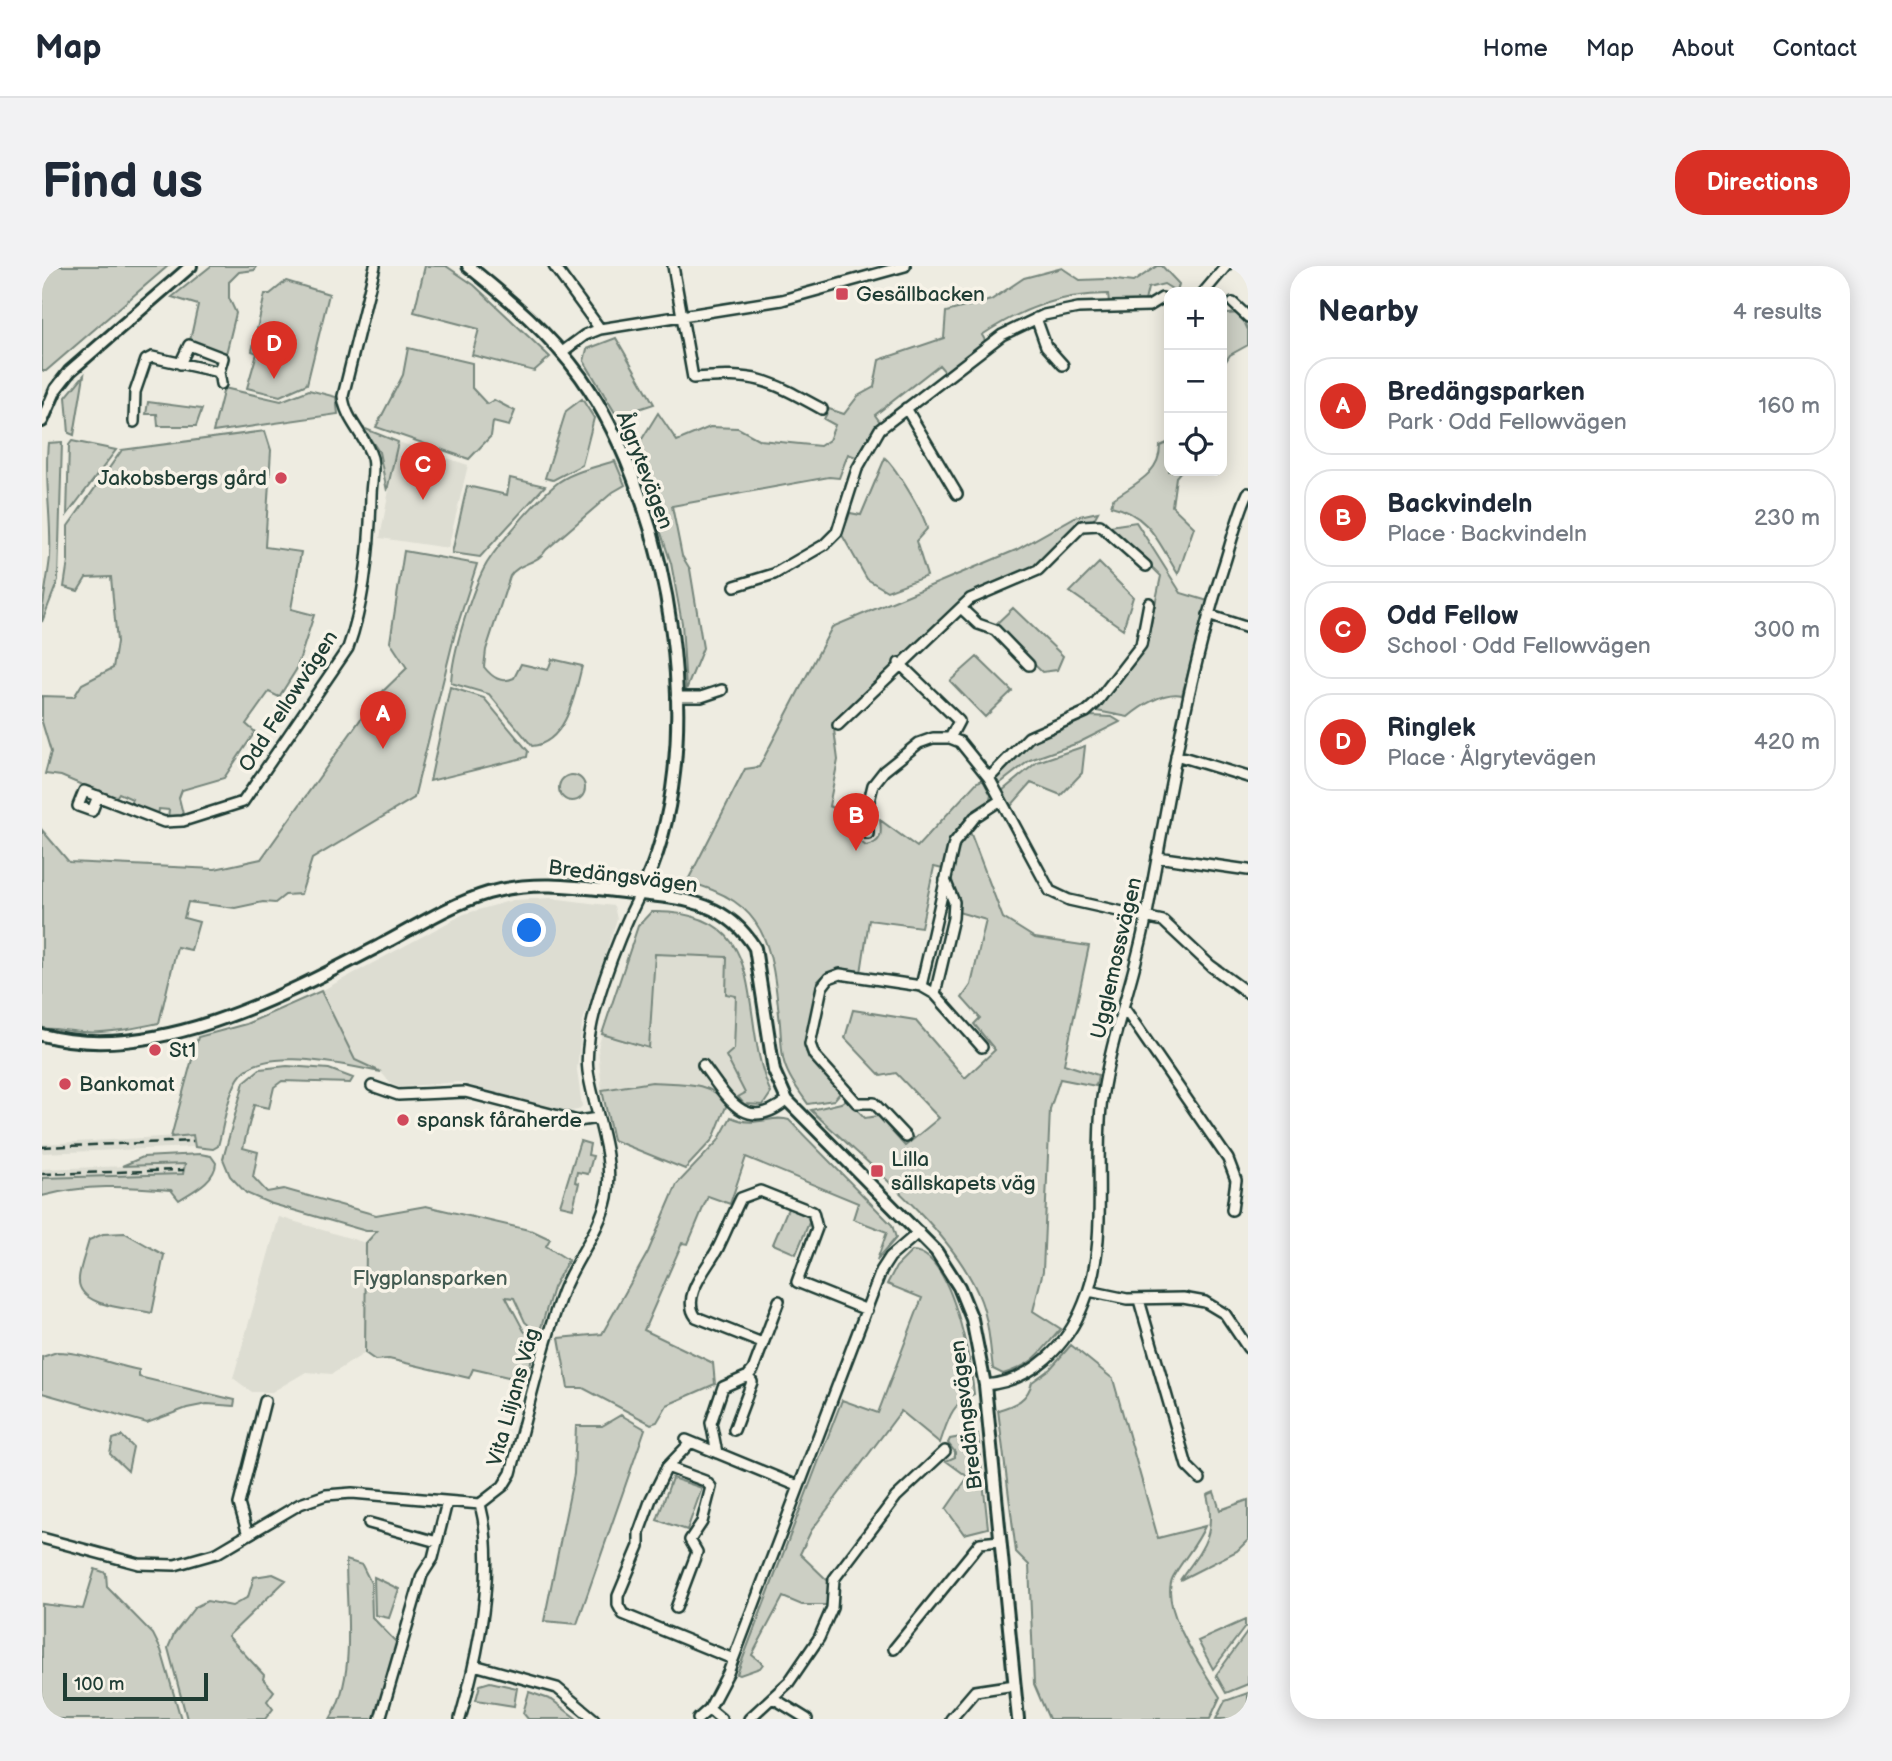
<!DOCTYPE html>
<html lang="en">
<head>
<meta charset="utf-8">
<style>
	body { margin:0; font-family:"Balsamiq Sans",sans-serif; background:#f2f2f3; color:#1f2937 }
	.controls { position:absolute; right:21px; top:21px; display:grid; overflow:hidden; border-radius:14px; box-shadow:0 4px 18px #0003 }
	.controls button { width:63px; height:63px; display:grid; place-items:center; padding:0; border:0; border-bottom:2px solid #e0e1e3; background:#fff; color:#1f2937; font:35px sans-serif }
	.scale { position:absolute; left:21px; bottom:18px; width:145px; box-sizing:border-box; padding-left:7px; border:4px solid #1f3d34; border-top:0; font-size:19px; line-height:24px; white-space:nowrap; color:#1f3d34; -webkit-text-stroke:5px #f7f3e8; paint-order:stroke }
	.you { position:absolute; left:488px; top:665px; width:24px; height:24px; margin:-18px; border:5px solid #fff; border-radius:50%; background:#1a73e8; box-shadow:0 0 0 10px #1a73e833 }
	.badge { display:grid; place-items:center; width:46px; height:46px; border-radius:50%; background:#d93025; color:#fff; font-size:23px; font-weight:700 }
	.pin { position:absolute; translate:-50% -58px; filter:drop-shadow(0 2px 4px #0008) }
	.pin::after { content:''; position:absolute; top:37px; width:24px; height:21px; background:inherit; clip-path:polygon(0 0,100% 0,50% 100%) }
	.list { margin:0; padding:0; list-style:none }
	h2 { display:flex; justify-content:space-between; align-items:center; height:91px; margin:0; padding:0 28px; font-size:30px }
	h2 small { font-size:23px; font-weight:400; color:#747a83 }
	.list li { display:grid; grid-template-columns:46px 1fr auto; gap:21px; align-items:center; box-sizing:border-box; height:98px; margin:0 14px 14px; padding:0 14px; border:2px solid #e0e1e3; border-radius:28px }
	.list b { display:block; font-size:26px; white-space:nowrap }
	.list p { margin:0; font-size:23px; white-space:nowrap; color:#747a83 }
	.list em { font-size:23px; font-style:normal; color:#747a83 }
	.icon { flex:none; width:38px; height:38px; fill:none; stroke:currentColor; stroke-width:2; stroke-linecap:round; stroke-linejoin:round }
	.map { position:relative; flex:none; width:1206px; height:1453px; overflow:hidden; border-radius:28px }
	header { display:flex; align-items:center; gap:42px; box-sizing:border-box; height:98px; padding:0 35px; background:#fff; border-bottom:2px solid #e0e1e3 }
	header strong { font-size:33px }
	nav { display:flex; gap:38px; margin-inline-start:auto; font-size:24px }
	.intro { display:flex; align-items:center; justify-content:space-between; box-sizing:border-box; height:168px; padding:0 42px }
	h1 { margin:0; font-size:49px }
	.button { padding:18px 32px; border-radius:28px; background:#d93025; color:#fff; font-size:24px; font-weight:700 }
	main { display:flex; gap:42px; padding:0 42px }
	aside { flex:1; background:#fff; border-radius:28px; box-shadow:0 4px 18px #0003 }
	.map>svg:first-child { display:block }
	.built { fill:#ddddd2 }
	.green { fill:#cccfc4; stroke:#76867c; stroke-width:2 }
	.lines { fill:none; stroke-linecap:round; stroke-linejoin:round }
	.minor-casing { stroke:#1f3d34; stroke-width:14 }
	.tertiary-casing { stroke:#1f3d34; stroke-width:16 }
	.minor { stroke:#f7f3e8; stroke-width:9 }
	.tertiary { stroke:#f7f3e8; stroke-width:10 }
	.rail { stroke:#1f3d34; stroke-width:2.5; stroke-dasharray:10 5; stroke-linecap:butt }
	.poi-dot { fill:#d1495b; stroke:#f7f3e8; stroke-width:2.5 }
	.labels { text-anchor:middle; stroke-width:7; stroke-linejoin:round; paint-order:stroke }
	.poi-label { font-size:21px; fill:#1f3d34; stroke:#f7f3e8; text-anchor:start }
	.street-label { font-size:21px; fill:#1f3d34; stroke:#f7f3e8 }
	.park-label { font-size:21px; fill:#425a51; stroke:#f7f3e8 }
</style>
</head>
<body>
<header>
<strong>Map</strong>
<nav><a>Home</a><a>Map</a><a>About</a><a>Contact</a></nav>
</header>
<div class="intro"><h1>Find us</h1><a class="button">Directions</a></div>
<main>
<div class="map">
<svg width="1206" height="1453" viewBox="0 0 1206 1453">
	<rect width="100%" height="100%" fill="#eeece1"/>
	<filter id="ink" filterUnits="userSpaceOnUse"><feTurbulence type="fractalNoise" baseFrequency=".0143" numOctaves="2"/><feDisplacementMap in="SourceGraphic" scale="14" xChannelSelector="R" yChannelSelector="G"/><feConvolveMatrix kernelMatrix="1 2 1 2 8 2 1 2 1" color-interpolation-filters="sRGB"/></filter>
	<g filter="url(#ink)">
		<path class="built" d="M 356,176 L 426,199 L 406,282 L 338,272 Z
			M 509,632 L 572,640 L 575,653 L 540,758 L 535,804 L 540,840 L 536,844 L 524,846 L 416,816 L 357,821 L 349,818 L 339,806 L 313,794 L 279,725 L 422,648 L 471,634 Z
			M 613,688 L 685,691 L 684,728 L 694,729 L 692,783 L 684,790 L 703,827 L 685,838 L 677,827 L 651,818 L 610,816 L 560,824 L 556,782 L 560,768 L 607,782 Z
			M 152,869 L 153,881 L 0,887 L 0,878 Z
			M 144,898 L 142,908 L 0,912 L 0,903 Z
			M 237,951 L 324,977 L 323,1087 L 290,1108 L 264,1106 L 230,1126 L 210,1126 L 191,1112 Z"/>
		<path class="green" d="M 0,0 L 126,0 L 4,105 L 0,105 Z
			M 169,0 L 214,0 L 213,4 L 197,6 L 187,16 L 187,32 L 194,47 L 184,88 L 147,79 L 156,39 L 130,31 Z
			M 383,0 L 404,0 L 432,19 L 508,91 L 492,105 L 430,89 L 437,63 L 372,46 Z
			M 1115,0 L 1120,0 L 1137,18 L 1135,26 L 1122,18 L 1106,22 L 1103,35 L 1067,36 L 1066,28 C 1018,28 979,43 940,69 L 944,76 L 903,106 L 897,99 L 833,149 L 838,156 L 814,191 L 806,188 L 797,212 L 787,211 L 630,240 L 640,290 L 648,303 L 661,382 L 644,424 L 640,357 L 629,297 L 592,186 L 616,147 L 635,175 L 668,161 L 696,162 L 718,174 L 778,180 L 787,174 L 793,159 L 782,153 L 787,143 L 802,148 L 816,130 L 832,121 L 837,94 L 902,72 L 904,46 L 949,34 L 982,12 L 1020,2 L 1038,14 L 1065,13 L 1091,16 Z
			M 244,15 L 287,28 L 265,118 L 238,130 L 205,122 L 215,87 L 210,85 L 223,28 L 228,28 Z
			M 1180,42 L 1185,48 L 1198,47 L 1206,64 L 1206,79 L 1188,89 L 1180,101 Z
			M 574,72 L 612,138 L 575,150 L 542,95 L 545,83 Z
			M 366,82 L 430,97 L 430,122 L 445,138 L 452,134 L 473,145 L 467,160 L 451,156 L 449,170 L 427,193 L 334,161 L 361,109 Z
			M 42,109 L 32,169 L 27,167 L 24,131 Z
			M 182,122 L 239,135 L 267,124 L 294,131 L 296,148 L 171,166 Z
			M 540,133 L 552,152 L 540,199 L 511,214 L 503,212 L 524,145 Z
			M 106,136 L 160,143 L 154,160 L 116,160 L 115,148 L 104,148 Z
			M 321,162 L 356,176 L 345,225 L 337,186 Z
			M 223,165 L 229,184 L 223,281 L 259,286 L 249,343 L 272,349 L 254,404 L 237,431 L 227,426 L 204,458 L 213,466 L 182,512 L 140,524 L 137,532 L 142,552 L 126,552 L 127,544 L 117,543 L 116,550 L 87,539 L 90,533 L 77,527 L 73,533 L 19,510 L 3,508 L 9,486 L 0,456 L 0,430 L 32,431 L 40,418 L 71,402 L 75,376 L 69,311 L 44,312 L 36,325 L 22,321 L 26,295 L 26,260 L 80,184 Z
			M 30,175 L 74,184 L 25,249 L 27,179 Z
			M 20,176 L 16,314 L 0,356 C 0,333 6,313 8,291 C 10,253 2,215 6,177 Z
			M 1127,176 L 1127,205 L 1139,205 L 1134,211 L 1130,240 L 1152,261 L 1136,308 C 1116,276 1108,249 1069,240 L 1071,233 C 1092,218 1118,208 1118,180 Z
			M 843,192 C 854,202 883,249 885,263 L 874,275 L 885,310 L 845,325 L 825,313 L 800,269 L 808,247 L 819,249 Z
			M 573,195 L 583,219 L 571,226 L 504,284 C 496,298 477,296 468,310 L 444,384 L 442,401 C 450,411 459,418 472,412 L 479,398 L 506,404 L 510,393 L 540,400 C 533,427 525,477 490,480 L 447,428 L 409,417 C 410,388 430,322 445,297 C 459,275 493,236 513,219 C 528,206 554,201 573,195 Z
			M 468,212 L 503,220 L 438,291 L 410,287 L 425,220 L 465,229 Z
			M 1056,246 L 1051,255 L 1042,257 L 993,301 L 931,326 L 919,336 L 791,456 L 796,494 L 787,540 L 815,551 L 815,573 L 824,580 C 840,576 840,569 838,554 L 875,581 L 935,516 L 941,514 L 949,529 L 948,534 C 918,560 910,563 901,603 L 892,601 L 879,661 L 827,654 L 819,707 C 801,705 788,701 775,716 L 764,785 L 769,794 L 799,826 L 792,834 L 766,838 C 757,825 746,811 742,796 C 739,784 739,770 738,758 C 730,684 728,636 645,616 L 703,503 L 717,501 L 790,361 L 974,284 L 1033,251 Z
			M 1094,256 L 1139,327 L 1166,335 L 1140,429 C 1122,425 1099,440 1086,451 L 1055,445 L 1104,381 L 1119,310 L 1068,260 Z
			M 362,285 L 435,298 L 413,367 L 372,532 L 270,593 L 259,628 L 243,629 L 233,637 L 221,636 L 193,642 L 146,636 L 142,652 L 157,656 L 149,684 L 135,681 L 117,757 C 92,762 66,768 40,766 C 23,765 15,762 0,763 L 0,564 L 27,596 L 173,603 L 219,593 L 333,433 L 365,402 L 348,376 Z
			M 1057,297 L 1091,331 L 1081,363 L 1028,326 Z
			M 971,342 L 1021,390 L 1015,404 L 1000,406 L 952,360 Z
			M 935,391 L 970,425 L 943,451 L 908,415 Z
			M 408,421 L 442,432 L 486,485 L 485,491 L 388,515 Z
			M 1048,450 L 1070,451 L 1078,456 L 1036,477 L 988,494 L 956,519 L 953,512 L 991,474 Z
			M 1043,480 L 1040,507 L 1019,529 L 989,517 L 969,540 L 960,525 L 995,496 Z
			M517 522a13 13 0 1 1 26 0a13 13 0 1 1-26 0Z
			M 927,563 L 961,652 L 993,672 L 1047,680 L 1022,798 L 1056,809 L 1054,820 L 1018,813 L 1008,843 L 1001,1005 L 991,1045 L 1019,1063 C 996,1088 996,1096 961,1108 L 951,1103 C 948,1080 947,1057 939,1035 C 914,966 822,895 769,844 L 799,837 L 805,833 L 823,852 L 836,850 L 863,880 L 897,852 L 854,807 L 839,810 L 803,772 L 811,744 L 873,754 L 923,812 L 953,784 L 932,758 L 938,752 L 920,732 L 929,719 L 944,654 L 916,646 C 908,616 904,587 927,563 Z
			M 609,646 C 735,643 693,749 729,827 L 721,839 L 702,838 L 696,831 L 703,827 L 684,790 L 692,783 L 694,730 L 684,728 L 685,691 L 613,688 L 607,782 L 560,768 L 596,660 Z
			M 279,725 L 313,794 L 339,806 C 305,800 217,777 196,813 C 185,831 182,859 176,880 L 171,883 L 153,881 L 151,869 L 129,871 L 156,771 L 204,758 Z
			M 245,800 L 287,803 L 311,812 L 308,817 L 240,815 L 232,821 L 227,842 L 212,839 L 201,882 L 216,886 L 211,911 L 225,926 L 242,923 L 334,949 L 384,940 L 491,965 L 508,973 L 504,980 L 526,994 L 511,1022 L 497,1068 L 483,1056 L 472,1032 L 464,1031 L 482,1065 L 494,1076 L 484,1115 L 431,1103 L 427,1112 L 347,1093 L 333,1094 L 323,1087 L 324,977 L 335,965 L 324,965 L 227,937 L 204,927 L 188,910 L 181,893 L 202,816 L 218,803 Z
			M 610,816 C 636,818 669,814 685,838 L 671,873 L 643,903 L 571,874 L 560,824 Z
			M 689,851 C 715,863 729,848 747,854 L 850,959 L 854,972 L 835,994 L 845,966 L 811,953 L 816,937 L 704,891 L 688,938 L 666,930 L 646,978 L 640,977 L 602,1064 L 671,1097 L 673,1118 L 625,1139 L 615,1156 L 609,1158 L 541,1122 L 526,1122 L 517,1072 L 560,1068 L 606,986 L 635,918 L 676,875 Z
			M 538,875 L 548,878 L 546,889 L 551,890 L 546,908 L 535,906 L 533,916 L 537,917 L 531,942 L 518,939 Z
			M 158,888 L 169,890 L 174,897 C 173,915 151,925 137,934 L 129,924 C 84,920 44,918 0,930 L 0,912 L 141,908 L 143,898 L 80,900 L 101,891 Z
			M 746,942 L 769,952 L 754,988 L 731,978 Z
			M 83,967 L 122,989 L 110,1047 C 89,1042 34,1042 37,1012 C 38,1000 44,986 47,974 L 61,968 Z
			M 870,985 C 910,985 929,1098 932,1128 C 909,1137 906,1155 898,1177 L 859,1145 L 769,1265 L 758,1288 L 786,1315 L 786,1339 L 760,1339 L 741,1331 L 710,1389 L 721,1398 L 718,1402 L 698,1409 L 695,1408 L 800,1134 L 836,1147 L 880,1032 L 845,1018 L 854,1001 Z
			M 1029,1079 L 1071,1113 L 1116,1272 L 1163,1260 C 1155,1279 1141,1293 1131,1311 C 1116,1342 1162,1404 1178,1431 L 1168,1453 L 1007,1453 L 992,1418 L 987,1299 L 974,1286 L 956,1144 C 973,1139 986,1134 990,1116 L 1008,1103 Z
			M 15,1086 C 42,1086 70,1099 97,1104 L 97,1111 L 193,1134 L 192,1140 L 165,1138 L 145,1142 L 105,1157 L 0,1127 L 0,1091 Z
			M 579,1149 L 603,1163 L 535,1358 L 502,1355 L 532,1208 L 534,1160 L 560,1160 Z
			M 936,1168 L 946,1262 L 922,1268 L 904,1243 L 926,1211 L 904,1195 L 913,1191 L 913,1186 L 906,1177 L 908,1173 Z
			M 80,1170 L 91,1181 L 86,1205 L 68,1188 L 71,1173 Z
			M 630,1212 L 660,1222 L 645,1264 L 615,1254 Z
			M 1172,1226 L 1178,1244 L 1206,1234 L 1206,1274 L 1195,1285 L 1138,1314 C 1160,1283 1175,1269 1165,1229 Z
			M 304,1294 L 320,1299 L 329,1317 L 330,1351 L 355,1377 L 334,1453 L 288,1453 C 315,1410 304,1344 304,1294 Z
			M 53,1303 L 64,1307 L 65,1321 L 111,1368 L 119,1384 L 139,1453 L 0,1453 L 0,1338 L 41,1343 Z
			M 231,1308 L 244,1314 L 186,1370 L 222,1409 L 221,1413 L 232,1425 L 225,1435 L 231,1443 L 223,1453 L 145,1453 L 126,1382 L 132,1368 L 153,1341 L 165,1335 L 190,1340 L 206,1331 L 212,1311 Z
			M 332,1311 L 357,1323 L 347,1352 L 333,1349 Z
			M 1203,1354 L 1203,1361 L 1171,1403 L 1156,1375 Z
			M 1206,1365 L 1206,1418 L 1184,1427 L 1174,1409 Z
			M 448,1416 L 475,1422 L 472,1440 L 434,1434 L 438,1419 Z
			M 487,1426 L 510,1434 L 535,1453 L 486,1453 L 481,1447 Z
			M 1206,1427 L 1206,1453 L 1174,1453 L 1183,1435 Z"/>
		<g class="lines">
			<g class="minor-casing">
				<path id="minor" d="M 512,0 L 558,63
					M 631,0 L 651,112 C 715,107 725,113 780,143
					M 1162,26 L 1184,0
					M 1191,37 L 1206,51
					M 994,52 L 1004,80 L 1021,99
					M 520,86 L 543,69 L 558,63 L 740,34 L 863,0
					M 138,98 L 147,79 L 181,92 L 177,106 L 179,118
					M 864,142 L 915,228
					M 92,156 L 93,126 L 104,94 L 110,91 L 177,106
					M 693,320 L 732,308 L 782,279 L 795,266 L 815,203 L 838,163 L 960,69 L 1002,49 L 1036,42 L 1107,40 L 1120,32 L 1127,35
					M 919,342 L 936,358 L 953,364 L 987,399
					M 1166,349 L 1206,362
					M 857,397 L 917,455 L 908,472
					M 634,431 L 659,431 L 680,424
					M 796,459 L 928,333 L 996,304 L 1040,260 L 1058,259 L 1104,300
					M 1134,489 L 1206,511
					M 947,512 L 987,471 L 1044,446 L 1054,437 L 1099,379 L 1107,337
					M 56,530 L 50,545 L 36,540 L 42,525 L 122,556 L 141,555 L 201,536 L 306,382 C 323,334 328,280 329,230 C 329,217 333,205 330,192 C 324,170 303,154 301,130 L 333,0
					M 826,568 L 826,539 L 831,519 L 842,505 L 877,477 L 891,472 L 908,472 L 918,476 L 947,512 L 1008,625 L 1027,634 L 1121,655 L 1169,700 L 1206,727
					M 1115,591 L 1206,604
					M 879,720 L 912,577 L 933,551 L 959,534
					M 893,728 L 911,652 L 912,636 L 903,614
					M 1082,742 L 1186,893 L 1194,914 L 1190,944
					M 661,799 C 685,831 703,869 745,834
					M 330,820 L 356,829 L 423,826 L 536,855 L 556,852
					M 864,871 L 832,837 L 815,837 L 772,789 L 768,778 L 780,721 L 787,712 L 798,708 L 879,720 L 893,728 L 940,781
					M 1047,1025 L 1085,1033 L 1141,1032 L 1163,1036 L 1183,1048 L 1206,1082
					M 1097,1034 L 1145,1200 L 1158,1213
					M 720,1077 L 654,1051 C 638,1030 667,1000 676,982 C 684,966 691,948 699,932 L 718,925 L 771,946 L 775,962 L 755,1016 L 825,1044
					M 943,1119 C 991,1115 1025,1080 1042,1037 C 1068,974 1051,898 1060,832 C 1069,771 1092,713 1104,653 C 1126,535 1144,417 1181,302 C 1189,278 1195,251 1206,227
					M 692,1164 L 710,1116 L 706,1110
					M 644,1174 L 756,1220
					M 649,1176 L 625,1201 L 609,1233 L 597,1266 L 597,1280 L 576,1330 L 576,1339 L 581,1348 L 691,1393
					M 675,1187 L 669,1157 L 681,1121 L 706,1110 L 711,1104 L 737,1035
					M 625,1201 L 663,1215 L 669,1221 L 660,1256 L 648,1274 L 655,1286 L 634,1342
					M 327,1257 L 395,1276
					M 206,1269 L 197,1238 L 223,1135
					M 0,1272 L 97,1298 L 133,1299 L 175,1287 L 258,1238 L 284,1229 L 310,1227 L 438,1238 L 461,1220 L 469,1207 C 485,1147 499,1085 520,1027 C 532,995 558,965 565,931 C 573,890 552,846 546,805 C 540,760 577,669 598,628
					M 852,1383 L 938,1277 L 958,1275
					M 432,1399 L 515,1422 L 552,1453
					M 731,1432 L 765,1453
					M 667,1443 L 679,1453
					M 338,1453 L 380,1309 L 391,1292 L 405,1236
					M 418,1453 C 436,1390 455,1302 438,1238
					M 656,1453 L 667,1443 L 686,1407 L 839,1005 L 848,991 L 877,966
					M 707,1453 L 747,1416 L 777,1372 L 790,1342 L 792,1313 L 854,1231 L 903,1185
					M 909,1453 L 933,1425 L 973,1419"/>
			</g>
			<g class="tertiary-casing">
				<path id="tertiary" d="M 426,0 C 467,33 508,68 539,111 C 629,239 671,486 598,628
					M 0,155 L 14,123 L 28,105 L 149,0
					M 0,769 C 114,799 243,729 341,678 C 375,660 409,638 446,627 C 497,612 548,623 599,628 C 647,633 686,638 713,682 L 732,805 L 745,834 L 894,985 L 917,1021 L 930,1053 L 943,1119 L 976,1453"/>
			</g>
			<use href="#minor" class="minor"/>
			<use href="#tertiary" class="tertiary"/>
			<path class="rail" d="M 0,881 L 151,875
				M 0,908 L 142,904"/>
		</g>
	</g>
	<g class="poi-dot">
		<rect x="793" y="21" width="14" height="14" rx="3.5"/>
		<circle cx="239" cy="212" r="7"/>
		<circle cx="113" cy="784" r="7"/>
		<circle cx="23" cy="818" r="7"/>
		<circle cx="361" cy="854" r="7"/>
		<rect x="828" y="898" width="14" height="14" rx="3.5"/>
	</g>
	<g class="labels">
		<g class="poi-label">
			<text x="814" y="35">Gesällbacken</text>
			<text x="225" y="219" text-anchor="end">Jakobsbergs gård</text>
			<text x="127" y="791">St1</text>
			<text x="37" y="825">Bankomat</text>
			<text x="375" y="861">spansk fåraherde</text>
			<text x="849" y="900">Lilla<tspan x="849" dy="24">sällskapets väg</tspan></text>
		</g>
		<g class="street-label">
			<text transform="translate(603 204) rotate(69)" y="7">Ålgrytevägen</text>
			<text transform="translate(246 435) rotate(-57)" y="7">Odd Fellowvägen</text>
			<text transform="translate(581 610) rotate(7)" y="7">Bredängsvägen</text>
			<text transform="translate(1074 692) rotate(-77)" y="7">Ugglemossvägen</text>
			<text transform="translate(471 1131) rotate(-74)" y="7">Vita Liljans Väg</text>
			<text transform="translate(924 1149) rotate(-97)" y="7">Bredängsvägen</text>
		</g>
		<g class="park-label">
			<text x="388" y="1019">Flygplansparken</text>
		</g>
	</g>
</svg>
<div class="controls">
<button>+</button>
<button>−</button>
<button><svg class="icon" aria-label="locate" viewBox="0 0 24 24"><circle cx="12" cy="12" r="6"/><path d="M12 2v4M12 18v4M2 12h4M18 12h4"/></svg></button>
</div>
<div class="scale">100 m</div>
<div class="you"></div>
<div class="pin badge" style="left:341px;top:483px">A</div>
<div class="pin badge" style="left:814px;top:585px">B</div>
<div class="pin badge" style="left:381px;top:234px">C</div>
<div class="pin badge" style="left:232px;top:113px">D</div>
</div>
<aside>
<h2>Nearby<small>4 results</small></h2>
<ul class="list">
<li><span class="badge">A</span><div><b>Bredängsparken</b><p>Park · Odd Fellowvägen</p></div><em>160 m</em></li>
<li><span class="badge">B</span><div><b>Backvindeln</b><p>Place · Backvindeln</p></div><em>230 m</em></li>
<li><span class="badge">C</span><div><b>Odd Fellow</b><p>School · Odd Fellowvägen</p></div><em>300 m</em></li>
<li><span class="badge">D</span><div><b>Ringlek</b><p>Place · Ålgrytevägen</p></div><em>420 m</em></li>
</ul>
</aside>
</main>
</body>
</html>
